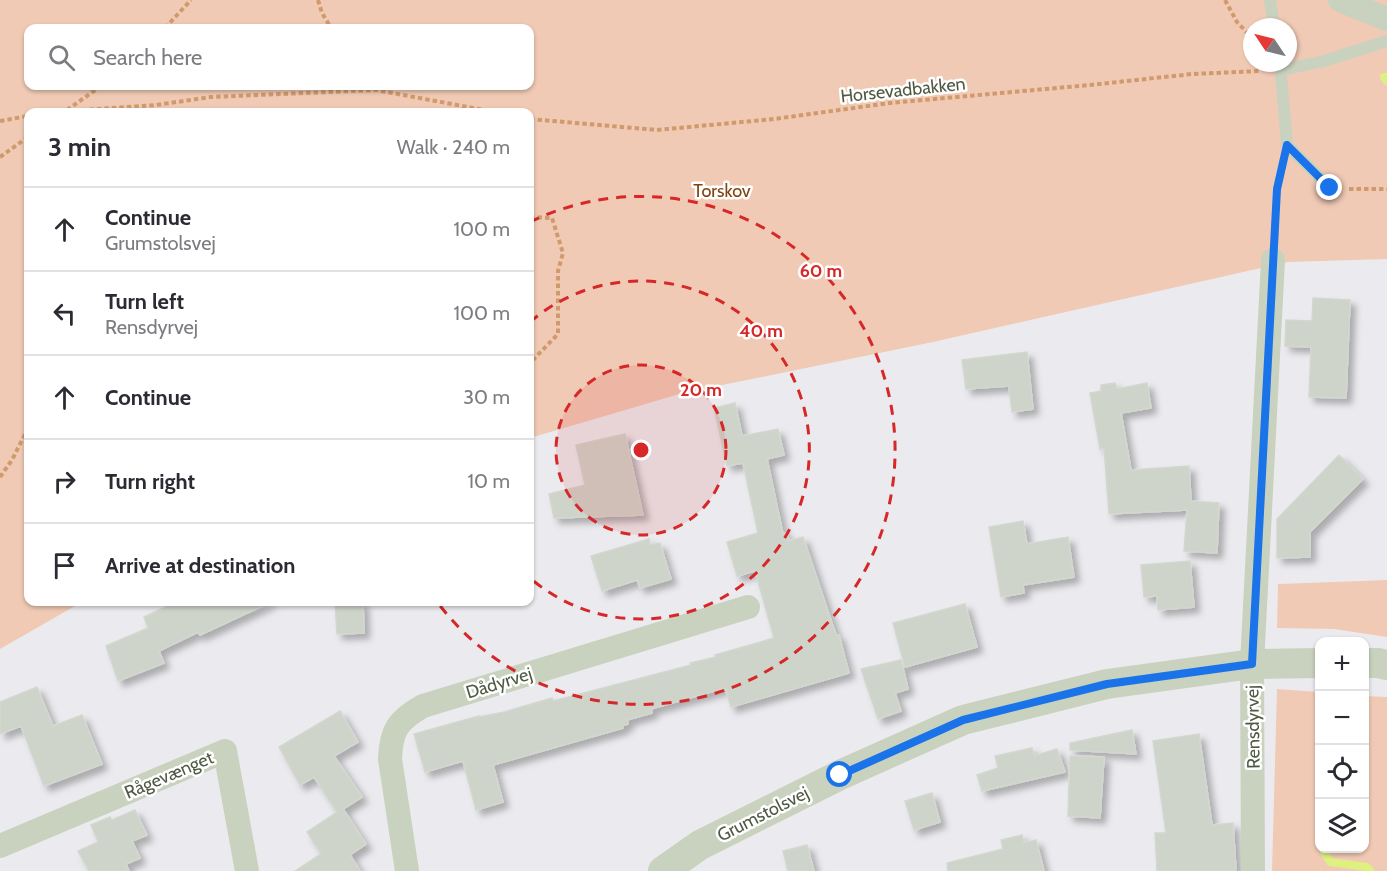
<!DOCTYPE html>
<html lang="en">
<head>
<meta charset="utf-8">
<style>
	body { margin:0; font-family:Cabin,sans-serif; background:#f7f7f7; color:#2b2b33 }
	.controls { position:absolute; right:18px; bottom:18px; display:grid; overflow:hidden; border-radius:12px; box-shadow:0 2px 4px #0004 }
	.controls button { width:54px; height:54px; display:grid; place-items:center; padding:0; border:0; border-bottom:2px solid #e1e1e2; background:#fff; color:#2b2b33; font:30px sans-serif }
	.compass { position:absolute; left:1243px; top:18px; width:54px; height:54px; border-radius:50%; background:#fff; box-shadow:0 2px 4px #0004; rotate:305deg }
	.stop { position:absolute; width:18px; height:18px; margin:-14px; border:4px solid #1a73e8; border-radius:50%; background:#fff }
	.stop.end { background:#1a73e8; border-color:#fff; box-shadow:0 2px 6px #0008 }
	.list { margin:0; padding:0; list-style:none }
	h2 { display:flex; justify-content:space-between; align-items:center; height:78px; margin:0; padding:0 24px; font-size:26px }
	h2 small { font-size:20px; font-weight:400; color:#7c7c81 }
	.list li { display:grid; grid-template-columns:39px 1fr auto; gap:18px; align-items:center; box-sizing:border-box; height:84px; padding:0 24px; border-top:2px solid #e1e1e2 }
	.list b { display:block; font-size:22px; white-space:nowrap }
	.list p { margin:0; font-size:20px; white-space:nowrap; color:#7c7c81 }
	.list em { font-size:20px; font-style:normal; color:#7c7c81 }
	.icon { flex:none; width:33px; height:33px; fill:none; stroke:currentColor; stroke-width:2; stroke-linecap:round; stroke-linejoin:round }
	.map { position:relative; flex:none; width:1387px; height:871px; overflow:hidden }
	.search { position:absolute; background:#fff; box-shadow:0 2px 4px #0004; left:24px; top:24px; width:510px; height:66px; display:flex; align-items:center; gap:15px; box-sizing:border-box; padding:0 21px; border-radius:12px; color:#7c7c81; font-size:22px }
	.panel { position:absolute; background:#fff; box-shadow:0 2px 4px #0004; left:24px; top:108px; width:510px; height:498px; border-radius:12px }
	.map>svg:first-child { display:block }
	.green { fill:#f1cab5; fill-rule:evenodd }
	.lines { fill:none; stroke-linecap:round; stroke-linejoin:round }
	.stream { stroke:#ddf080; stroke-width:8 }
	.building { fill:#ced4ca; stroke:#d2d8cf; stroke-width:1.5; filter:url(#shadow) }
	.path { stroke:#d09b6c; stroke-width:4; stroke-dasharray:4.5 3; stroke-linecap:butt }
	.service { stroke:#c9d2be; stroke-width:12 }
	.minor { stroke:#c9d2be; stroke-width:24 }
	.tertiary { stroke:#c9d2be; stroke-width:30 }
	.route { stroke:#1a73e8; stroke-width:8 }
	.ring { fill:none; stroke:#d62828; stroke-width:3; stroke-dasharray:10 8 }
	.labels { text-anchor:middle; stroke-width:5; stroke-linejoin:round; paint-order:stroke }
	.street-label { font-size:18px; fill:#505a43; stroke:#fff }
	.park-label { font-size:18px; fill:#7e4411; stroke:#fff }
	.centre { fill:#d62828; stroke:#fff; stroke-width:3 }
	.ring-label { font-size:18px; text-anchor:middle; font-weight:bold; fill:#d62828; stroke:#fff; stroke-width:5; stroke-linejoin:round; paint-order:stroke }
</style>
</head>
<body>
<div class="map">
<svg width="1387" height="871" viewBox="0 0 1387 871">
	<defs>
		<filter id="shadow"><feDropShadow dx="5.5" dy="5.5" stdDeviation="3" flood-color="#0004"/></filter>
	</defs>
	<rect width="100%" height="100%" fill="#ebebef"/>
	<path class="green" d="M 0,0 L 1387,0 L 1387,259 L 1288,262 L 933,342 L 683,393 L 530,438 L 530,112 L 28,112 L 28,602 L 82,602 L 0,649 ZM 1252,27 L 1288,27 L 1288,63 L 1252,63 ZM 28,28 L 530,28 L 530,86 L 28,86 Z
		M 1387,580 L 1387,637 L 1334,629 L 1277,628 L 1278,584 Z
		M 1277,689 L 1319,692 L 1320,848 L 1364,848 L 1365,696 L 1387,697 L 1387,871 L 1272,871 Z"/>
	<g class="lines">
		<path class="stream" d="M 1387,77 L 1384,77 L 1387,81
			M 1322,848 L 1330,862 L 1367,867 L 1370,871"/>
	</g>
	<path class="building" d="M 1313,298 L 1350,300 L 1346,398 L 1309,397 L 1311,347 L 1285,346 L 1286,320 L 1312,321 Z
		M 1027,352 L 1033,409 L 1012,412 L 1009,386 L 966,389 L 962,360 Z
		M 1115,383 L 1117,389 L 1147,383 L 1151,408 L 1121,413 L 1131,470 L 1189,466 L 1191,501 L 1219,503 L 1217,553 L 1184,551 L 1187,510 L 1109,514 L 1104,448 L 1100,449 L 1090,393 L 1101,391 L 1101,385 Z
		M 735,403 L 742,436 L 778,429 L 784,455 L 767,459 L 783,534 L 787,533 L 789,541 L 803,537 L 836,635 L 839,635 L 849,673 L 731,707 L 725,688 L 651,709 L 652,713 L 627,720 L 628,724 L 622,726 L 623,728 L 493,765 L 503,802 L 476,810 L 463,761 L 425,772 L 414,734 L 479,716 L 479,717 L 504,712 L 552,698 L 553,701 L 691,665 L 690,663 L 716,657 L 715,655 L 774,638 L 755,571 L 737,576 L 727,542 L 758,533 L 743,463 L 727,466 L 714,408 Z
		M 625,434 L 643,515 L 554,518 L 549,494 L 585,485 L 576,445 Z
		M 1339,455 L 1363,479 L 1310,532 L 1310,557 L 1277,558 L 1277,519 Z
		M 1023,521 L 1027,544 L 1068,537 L 1074,577 L 1023,585 L 1024,593 L 1001,597 L 989,527 Z
		M 649,539 L 650,545 L 660,543 L 671,579 L 640,588 L 637,580 L 602,591 L 591,556 Z
		M 1190,561 L 1194,607 L 1158,610 L 1157,596 L 1144,597 L 1141,565 Z
		M 176,602 L 271,602 L 200,635 L 198,632 L 159,651 L 164,663 L 118,681 L 106,646 L 148,628 L 144,617 Z
		M 335,602 L 363,602 L 364,633 L 337,634 Z
		M 965,604 L 977,647 L 905,667 L 893,623 Z
		M 901,660 L 908,689 L 895,693 L 901,711 L 878,719 L 861,669 Z
		M 37,687 L 53,726 L 82,715 L 102,764 L 44,786 L 21,726 L 0,734 L 0,702 Z
		M 340,711 L 358,742 L 334,756 L 362,797 L 343,809 L 366,844 L 350,855 L 360,871 L 295,871 L 321,854 L 307,832 L 337,812 L 314,777 L 300,785 L 279,747 Z
		M 1132,730 L 1136,754 L 1070,750 L 1070,743 Z
		M 1199,734 L 1212,825 L 1233,823 L 1236,871 L 1157,871 L 1155,833 L 1166,833 L 1153,741 Z
		M 1032,748 L 1034,756 L 1057,749 L 1065,772 L 982,791 L 977,775 L 998,768 L 995,756 Z
		M 1070,756 L 1104,757 L 1100,818 L 1068,816 Z
		M 932,793 L 940,822 L 914,830 L 905,801 Z
		M 135,810 L 147,835 L 132,841 L 140,858 L 126,864 L 129,871 L 89,871 L 78,851 L 98,842 L 91,825 L 110,817 L 112,820 Z
		M 1022,835 L 1024,843 L 1036,840 L 1044,871 L 948,871 L 947,863 L 1003,849 L 1001,840 Z
		M 807,845 L 814,871 L 788,871 L 783,851 Z"/>
	<g class="lines">
		<path class="path" d="M 318,0 L 322,13 L 331,28
			M 1225,0 L 1237,22 L 1252,38
			M 165,28 L 191,0
			M 67,110 L 101,86
			M 52,112 L 156,105 L 211,97 L 376,90 L 495,112
			M 530,119 L 657,130 L 774,119 L 890,103 L 1090,85 L 1192,74 L 1260,71
			M 0,121 L 28,116
			M 0,157 L 28,137
			M 1349,189 L 1387,189
			M 530,217 L 552,218 L 563,253 L 558,271 L 558,334 L 530,363
			M 1274,235 L 1277,189 L 1282,168
			M 0,477 L 12,460 L 28,428"/>
		<path class="service" d="M 1270,0 L 1274,27
			M 1280,63 L 1287,145 L 1330,188
			M 1281,70 L 1324,61 L 1387,41"/>
		<path class="minor" d="M 1340,0 L 1387,19
			M 0,846 L 225,751 L 247,871
			M 407,871 L 390,759 C 391,730 398,720 423,706 L 748,607
			M 1253,871 L 1252,664 L 1273,260"/>
		<path class="tertiary" d="M 1364,663 L 1378,663 L 1387,665
			M 663,871 L 700,845 L 840,775 L 963,720 L 1107,684 L 1252,664 L 1320,663"/>
	</g>
	<g class="lines">
		<path class="route" d="M 840,775 L 963,720 L 1107,684 L 1252,664 L 1277,189 L 1287,145 L 1330,188"/>
	</g>
	<circle cx="641" cy="450" r="85" fill="#d62828" fill-opacity=".12"/>
	<g class="ring">
		<circle cx="641" cy="450" r="85"/>
		<path d="M530 322A169 169 0 1 1 530 578"/>
		<path d="M530 222A254 254 0 1 1 438 603"/>
	</g>
	<g class="labels">
		<g class="street-label">
			<text transform="translate(903 90) rotate(-6)" y="6">Horsevadbakken</text>
			<text transform="translate(499 683) rotate(-17)" y="6">Dådyrvej</text>
			<text transform="translate(1253 727) rotate(-91)" y="6">Rensdyrvej</text>
			<text transform="translate(169 775) rotate(-23)" y="6">Rågevænget</text>
			<text transform="translate(763 814) rotate(-27)" y="6">Grumstolsvej</text>
		</g>
		<g class="park-label">
			<text x="722" y="197">Torskov</text>
		</g>
	</g>
	<circle cx="641" cy="450" r="9" class="centre"/>
	<g class="ring-label">
		<text x="821" y="277">60 m</text>
		<text x="761" y="337">40 m</text>
		<text x="701" y="396">20 m</text>
	</g>
</svg>
<div class="controls">
<button>+</button>
<button>−</button>
<button><svg class="icon" aria-label="locate" viewBox="0 0 24 24"><circle cx="12" cy="12" r="6"/><path d="M12 2v4M12 18v4M2 12h4M18 12h4"/></svg></button>
<button><svg class="icon" aria-label="layers" viewBox="0 0 24 24"><path d="M12 4l9 5-9 5-9-5zM3 14l9 5 9-5"/></svg></button>
</div>
<svg class="compass" viewBox="-18 -18 36 36"><path d="M0-13l5 13h-10z" fill="#e53935"/><path d="M0 13l5-13h-10z" fill="#7c7c81"/></svg>
<div class="stop" style="left:840px;top:775px"></div>
<div class="stop end" style="left:1330px;top:188px"></div>
<div class="search"><svg class="icon" aria-label="search" viewBox="0 0 24 24"><circle cx="10" cy="10" r="6"/><path d="M15 15l6 6"/></svg>Search here</div>
<section class="panel">
<h2>3 min<small>Walk · 240 m</small></h2>
<ul class="list">
<li><svg class="icon" aria-label="ahead" viewBox="0 0 24 24"><path d="M12 20V5M6 11l6-6 6 6"/></svg><div><b>Continue</b><p>Grumstolsvej</p></div><em>100 m</em></li>
<li><svg class="icon" aria-label="left" viewBox="0 0 24 24"><path d="M17 20v-9H6M10 6l-5 5 5 5"/></svg><div><b>Turn left</b><p>Rensdyrvej</p></div><em>100 m</em></li>
<li><svg class="icon" aria-label="ahead" viewBox="0 0 24 24"><path d="M12 20V5M6 11l6-6 6 6"/></svg><div><b>Continue</b></div><em>30 m</em></li>
<li><svg class="icon" aria-label="right" viewBox="0 0 24 24"><path d="M7 20v-9h11M14 6l5 5-5 5"/></svg><div><b>Turn right</b></div><em>10 m</em></li>
<li><svg class="icon" aria-label="arrive" viewBox="0 0 24 24"><path d="M6 21V4h12l-3 4 3 4H6"/></svg><div><b>Arrive at destination</b></div></li>
</ul>
</section>
</div>
</body>
</html>
